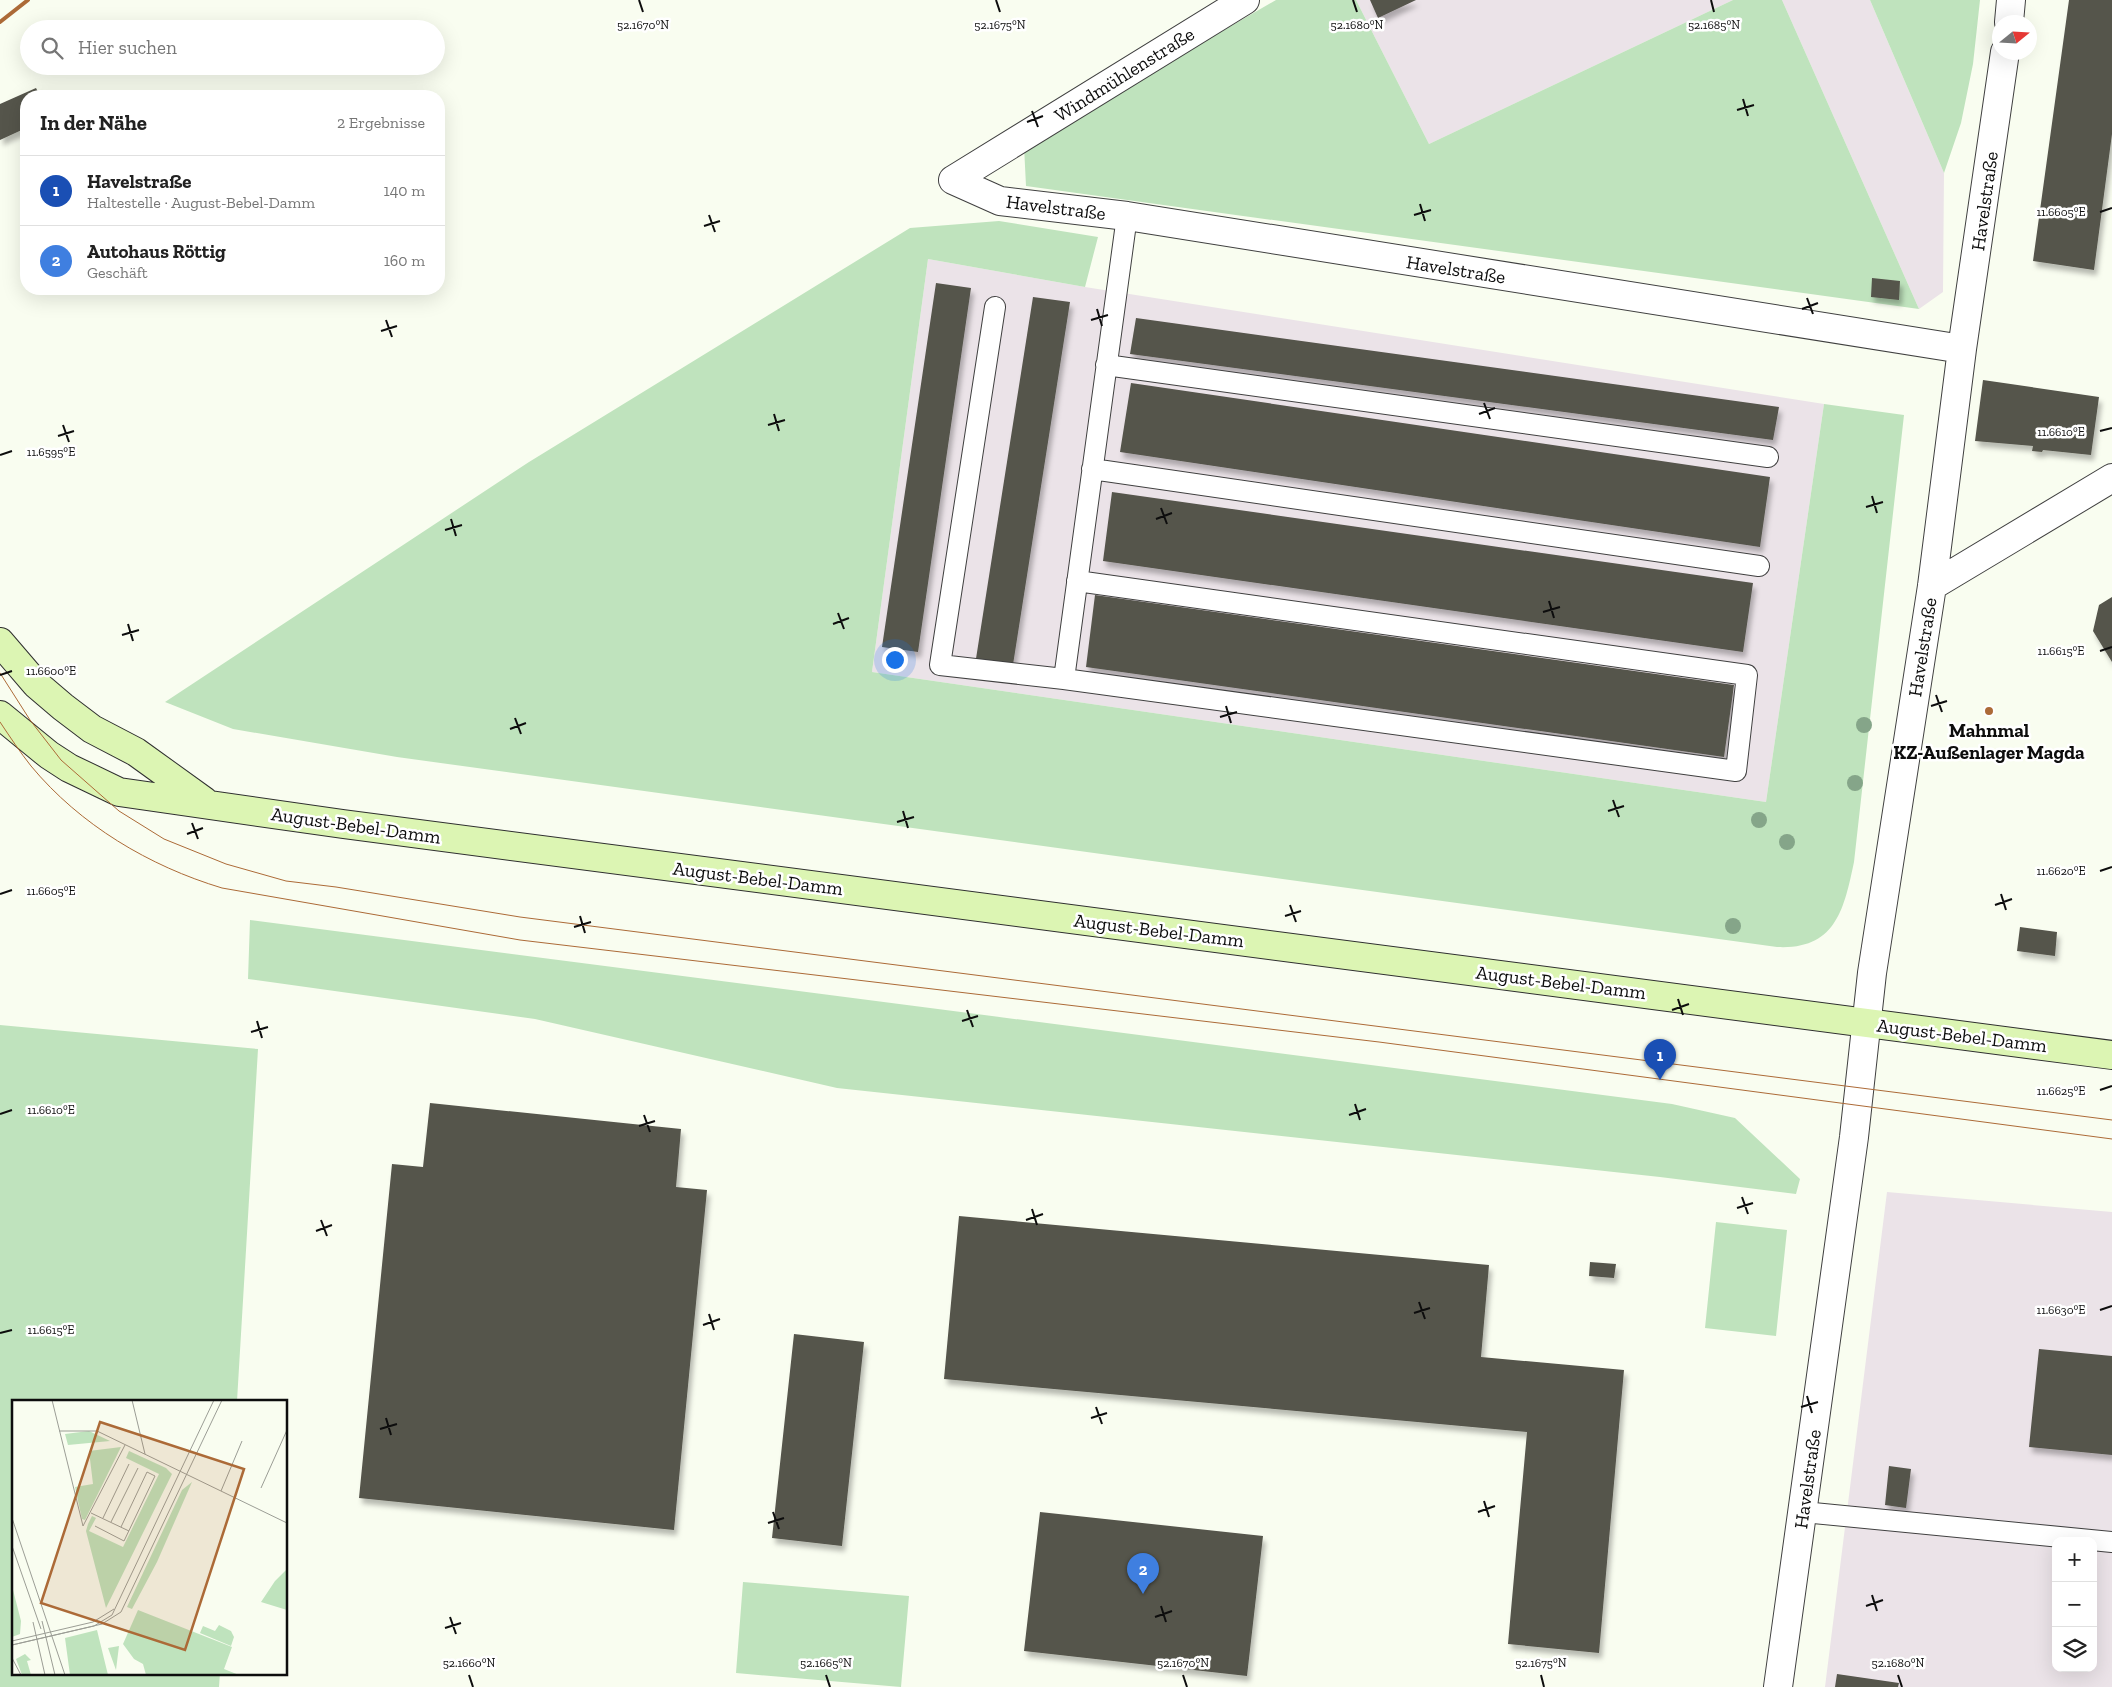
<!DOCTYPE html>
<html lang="de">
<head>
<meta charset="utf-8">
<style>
	body { margin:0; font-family:"Zilla Slab",serif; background:#f6f6f6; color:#222 }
	.controls { position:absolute; right:15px; bottom:15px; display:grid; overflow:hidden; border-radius:10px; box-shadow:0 5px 20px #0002 }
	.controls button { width:45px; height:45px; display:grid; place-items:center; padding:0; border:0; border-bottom:1px solid #e0e0e0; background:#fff; color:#222; font:25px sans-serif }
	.compass { position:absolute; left:1992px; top:15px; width:45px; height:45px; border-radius:50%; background:#fff; box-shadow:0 5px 20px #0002; rotate:72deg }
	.you { position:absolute; left:894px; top:659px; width:18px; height:18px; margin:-12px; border:4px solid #fff; border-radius:50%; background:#1a73e8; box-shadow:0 0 0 8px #1a73e833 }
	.badge { display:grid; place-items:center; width:32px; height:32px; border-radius:50%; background:#ac6a37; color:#fff; font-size:16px; font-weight:700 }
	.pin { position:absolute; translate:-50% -41px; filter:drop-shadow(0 1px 2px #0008) }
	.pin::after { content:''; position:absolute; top:26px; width:18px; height:15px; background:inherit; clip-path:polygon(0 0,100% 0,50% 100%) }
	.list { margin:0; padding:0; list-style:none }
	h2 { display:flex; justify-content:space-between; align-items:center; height:65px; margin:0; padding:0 20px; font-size:21px }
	h2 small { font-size:16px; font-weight:400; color:#767676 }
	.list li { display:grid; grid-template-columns:32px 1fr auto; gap:15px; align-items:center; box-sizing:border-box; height:70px; padding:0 20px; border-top:1px solid #e0e0e0 }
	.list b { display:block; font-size:19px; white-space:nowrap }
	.list p { margin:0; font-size:16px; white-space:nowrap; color:#767676 }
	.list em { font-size:16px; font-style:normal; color:#767676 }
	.icon { flex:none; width:28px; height:28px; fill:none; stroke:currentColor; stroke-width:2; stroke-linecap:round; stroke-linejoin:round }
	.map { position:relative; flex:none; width:2112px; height:1687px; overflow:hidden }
	.search { position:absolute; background:#fff; box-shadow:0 5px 20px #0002; left:20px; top:20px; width:425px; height:55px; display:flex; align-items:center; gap:12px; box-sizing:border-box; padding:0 18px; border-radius:28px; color:#767676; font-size:19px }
	.panel { position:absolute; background:#fff; box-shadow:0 5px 20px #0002; left:20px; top:90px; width:425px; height:205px; border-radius:20px }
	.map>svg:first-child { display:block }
	.industrial { fill:#ebe3e8; fill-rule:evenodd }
	.green { fill:#bfe3bd }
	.building { fill:#55544b; filter:url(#shadow) }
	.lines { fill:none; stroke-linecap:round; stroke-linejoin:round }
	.service-casing { stroke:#404040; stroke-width:22 }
	.minor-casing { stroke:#404040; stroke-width:30 }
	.secondary-casing { stroke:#2f2f2f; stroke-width:30 }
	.service { stroke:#fff; stroke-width:20 }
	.minor { stroke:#fff; stroke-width:28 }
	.secondary { stroke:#dcf5b3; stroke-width:28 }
	.tram { stroke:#ac6a37; stroke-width:1 }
	.rail { stroke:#ac6a37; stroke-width:4 }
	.tree { fill:#85a589 }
	.ticks { fill:none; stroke:#0d0d0d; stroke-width:2 }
	.poi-dot { fill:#ac6a37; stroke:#fff; stroke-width:2 }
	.labels { text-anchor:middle; stroke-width:5; stroke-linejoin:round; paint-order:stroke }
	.street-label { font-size:19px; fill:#0d0d0d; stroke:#fff }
	.poi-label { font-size:19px; font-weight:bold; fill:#0d0d0d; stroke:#fff }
	.inset-road { fill:none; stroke:#9b9d95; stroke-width:1 }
	.view { fill:#ac6a37; fill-opacity:0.15; stroke:#ac6a37; stroke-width:2.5 }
	.inset-edge { fill:none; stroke:#0d0d0d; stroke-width:2.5 }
	.ticks-label { font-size:12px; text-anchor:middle; fill:#0d0d0d; stroke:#fff; stroke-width:5; stroke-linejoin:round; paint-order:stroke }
</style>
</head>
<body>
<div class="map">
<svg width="2112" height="1687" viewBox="0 0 2112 1687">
	<defs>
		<filter id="shadow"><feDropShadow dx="3" dy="5.5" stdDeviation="2.5" flood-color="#0004"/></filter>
	</defs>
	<rect width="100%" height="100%" fill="#f9fdf0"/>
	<path class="industrial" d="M 1356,0 L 1733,0 L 1429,144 Z
		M 1782,0 L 1870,0 L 1944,173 L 1943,292 L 1919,309 Z
		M 928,259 L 1085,287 L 1824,404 L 1766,802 L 872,672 Z
		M 1887,1192 L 2112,1212 L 2112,1687 L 1825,1687 ZM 2056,1541 L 2093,1541 L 2093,1668 L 2056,1668 Z"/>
	<path class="green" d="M 1276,0 L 1356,0 L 1429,144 L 1733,0 L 1782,0 L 1919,309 L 1026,186 L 1024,146 Z
		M 1870,0 L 1980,0 L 1973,64 L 1961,123 L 1944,173 Z
		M 999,221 L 1098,237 L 1085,287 L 928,259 L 872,672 L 1766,802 L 1824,404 L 1904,415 L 1854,862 C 1844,909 1836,950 1777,947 L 397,757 L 233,729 L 165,702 L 529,462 L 910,228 Z
		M 250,920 L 1672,1104 L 1735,1118 L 1800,1179 L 1796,1194 L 1660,1177 L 837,1088 L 535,1019 L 248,979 Z
		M 0,1025 L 258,1049 L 237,1401 L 14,1401 L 14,1673 L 220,1673 L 219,1687 L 0,1687 Z
		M 1716,1222 L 1787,1230 L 1776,1336 L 1705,1328 Z
		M 743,1582 L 909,1596 L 901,1687 L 736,1673 Z"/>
	<path class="building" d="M 1370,0 L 1416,0 L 1378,18 Z
		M 2069,0 L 2112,0 L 2112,134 L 2094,270 L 2033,261 Z
		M 36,88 L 40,96 L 26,96 L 26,128 L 0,140 L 0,104 Z
		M 1872,278 L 1900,281 L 1899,300 L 1871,297 Z
		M 936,283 L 971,288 L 918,652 L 882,647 Z
		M 1033,297 L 1070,302 L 1012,671 L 975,665 Z
		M 1136,318 L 1779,407 L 1773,440 L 1130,354 Z
		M 1983,380 L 2099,397 L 2091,455 L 2043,450 L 2042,452 L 2032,451 L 2033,446 L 1975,441 Z
		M 1131,383 L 1770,477 L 1760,547 L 1120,452 Z
		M 1112,492 L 1753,583 L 1743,652 L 1103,561 Z
		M 1095,595 L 1734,685 L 1724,757 L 1086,667 Z
		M 2112,597 L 2112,662 L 2093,631 L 2099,605 Z
		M 2020,927 L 2057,932 L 2055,956 L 2017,951 Z
		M 430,1103 L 681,1129 L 676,1187 L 707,1190 L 674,1530 L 359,1498 L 392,1164 L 423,1167 Z
		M 959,1216 L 1489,1265 L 1481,1357 L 1624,1370 L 1599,1653 L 1508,1644 L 1527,1432 L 944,1379 Z
		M 1590,1262 L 1616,1264 L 1614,1278 L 1589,1276 Z
		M 794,1334 L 864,1342 L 842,1546 L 772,1538 Z
		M 2039,1349 L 2112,1356 L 2112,1455 L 2029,1447 Z
		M 1889,1466 L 1911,1469 L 1906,1508 L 1885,1505 Z
		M 1040,1512 L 1263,1536 L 1247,1676 L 1024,1651 Z
		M 1837,1674 L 1899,1683 L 1898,1687 L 1835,1687 Z"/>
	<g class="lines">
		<g class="service-casing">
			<path id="service" d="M 995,307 L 940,665 L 1064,679 L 1736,771 L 1747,675 L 1077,581
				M 1106,365 L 1768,457
				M 1092,469 L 1759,566
				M 1064,679 L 1127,216
				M 1803,1512 L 2112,1542"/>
		</g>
		<g class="minor-casing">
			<path id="minor" d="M 2009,22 L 2011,0
				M 953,180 L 1000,201 L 1127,216 L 1962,349
				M 953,180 L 1245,0
				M 1932,586 L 2112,478
				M 1778,1687 L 1854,1137 L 1872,973 L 1932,586 L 1962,349 L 2005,52"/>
		</g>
		<g class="secondary-casing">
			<path id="secondary" d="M 0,642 L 36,684 L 63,707 L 92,729 L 136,752 L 204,801
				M 0,715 L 49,755 L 69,768 L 119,792 L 343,824 L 2112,1055"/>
		</g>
		<use href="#service" class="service"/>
		<use href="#minor" class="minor"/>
		<use href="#secondary" class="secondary"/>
		<path class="tram" d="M 0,673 L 30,720 L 61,760 L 119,811 L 164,839 L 226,864 L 286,881 L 336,887 L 520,917 L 2112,1120
			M 0,722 C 10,737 20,752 31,766 C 80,825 149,866 222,888 L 520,940 L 1379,1042 L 2112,1139"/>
		<path class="rail" d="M 0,22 L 28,0"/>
	</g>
	<g class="tree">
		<circle cx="1864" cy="725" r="8"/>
		<circle cx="1855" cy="783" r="8"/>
		<circle cx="1759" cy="820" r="8"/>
		<circle cx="1787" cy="842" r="8"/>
		<circle cx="1733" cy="926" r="8"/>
	</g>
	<path class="ticks" d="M 639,0 L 643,12M 996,0 L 1000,12M 1353,0 L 1357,12M 1711,0 L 1714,12M 1743,99 L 1748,116M 1737,110 L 1754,105M 1032,111 L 1038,127M 1027,122 L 1043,116M 1420,204 L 1425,221M 2100,212 L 2112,208M 709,215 L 715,232M 1414,215 L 1431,210M 704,226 L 720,221M 1807,298 L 1813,314M 1097,309 L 1102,326M 1802,309 L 1818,303M 386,320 L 392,337M 1091,320 L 1108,315M 381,331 L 397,326M 1484,403 L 1490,419M 774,414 L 779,431M 1479,414 L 1495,408M 63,425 L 69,442M 768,425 L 785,420M 2100,431 L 2112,428M 58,436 L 74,431M 0,455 L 12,451M 1872,496 L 1877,513M 1866,507 L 1883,502M 1161,508 L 1167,524M 451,519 L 456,536M 1156,519 L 1172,513M 445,530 L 462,525M 1549,601 L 1554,618M 1543,612 L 1560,607M 838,613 L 844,629M 128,624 L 133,641M 833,624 L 849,618M 122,635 L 139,630M 2100,651 L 2112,647M 0,675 L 12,671M 1936,695 L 1942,712M 1226,706 L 1231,723M 1931,706 L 1947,701M 1220,717 L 1237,712M 515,718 L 521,734M 510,729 L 526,723M 1613,800 L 1619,817M 903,811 L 908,828M 1608,811 L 1624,806M 897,822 L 914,817M 192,823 L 198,839M 187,834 L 203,828M 2100,871 L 2112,867M 0,894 L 12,890M 2001,894 L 2006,910M 1290,905 L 1296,922M 1995,905 L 2012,899M 580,916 L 585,933M 1285,916 L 1301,911M 574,927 L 591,922M 1678,999 L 1683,1015M 967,1010 L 973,1027M 1672,1010 L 1689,1004M 257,1021 L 262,1038M 962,1021 L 978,1016M 251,1032 L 268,1027M 2100,1090 L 2112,1086M 1355,1104 L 1360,1120M 0,1114 L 12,1110M 644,1115 L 650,1132M 1349,1115 L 1366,1109M 639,1126 L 655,1121M 1742,1197 L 1748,1214M 1737,1208 L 1753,1203M 1032,1209 L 1037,1225M 321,1220 L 327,1236M 1026,1220 L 1043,1214M 316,1231 L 332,1225M 1419,1302 L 1425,1319M 2100,1310 L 2112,1306M 1414,1313 L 1430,1308M 709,1314 L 714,1330M 703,1325 L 720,1319M 0,1333 L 12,1330M 1807,1396 L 1812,1413M 1096,1407 L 1102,1424M 1801,1407 L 1818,1402M 386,1418 L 391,1435M 1091,1418 L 1107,1413M 380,1429 L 397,1424M 1484,1501 L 1489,1517M 773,1512 L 779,1529M 1478,1512 L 1495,1506M 768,1523 L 784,1518M 1872,1595 L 1877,1611M 1161,1606 L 1166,1622M 1866,1606 L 1883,1600M 450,1617 L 456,1634M 1155,1617 L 1172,1611M 445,1628 L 461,1623M 469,1675 L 473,1687M 826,1675 L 830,1687M 1183,1675 L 1187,1687M 1541,1675 L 1544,1687M 1898,1675 L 1902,1687"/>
	<circle class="poi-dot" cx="1989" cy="711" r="5"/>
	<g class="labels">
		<g class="street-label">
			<text transform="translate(1124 74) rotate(-32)" y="7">Windmühlenstraße</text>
			<text transform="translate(1984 201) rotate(-82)" y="7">Havelstraße</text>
			<text transform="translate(1056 207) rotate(7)" y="7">Havelstraße</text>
			<text transform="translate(1456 269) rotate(9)" y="7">Havelstraße</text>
			<text transform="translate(1922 647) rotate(-81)" y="7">Havelstraße</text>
			<text transform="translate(356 825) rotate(8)" y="7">August-Bebel-Damm</text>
			<text transform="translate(758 878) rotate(7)" y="7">August-Bebel-Damm</text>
			<text transform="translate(1159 930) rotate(7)" y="7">August-Bebel-Damm</text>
			<text transform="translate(1561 982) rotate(7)" y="7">August-Bebel-Damm</text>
			<text transform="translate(1962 1035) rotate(7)" y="7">August-Bebel-Damm</text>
			<text transform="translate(1807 1479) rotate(-82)" y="7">Havelstraße</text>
		</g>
		<g class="poi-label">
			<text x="1989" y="737">Mahnmal<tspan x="1989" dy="22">KZ-Außenlager Magda</tspan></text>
		</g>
	</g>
	<g transform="translate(12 1400)">
		<rect width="275" height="275" fill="#f9fdf0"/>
		<path d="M 77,31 L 98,41 L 56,45 L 53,34 ZM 109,47 L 73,120 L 70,119 L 63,87 L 81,84 L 77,51 ZM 117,51 L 154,68 L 160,74 L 94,208 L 74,131 L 76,124 L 80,116 L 84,118 L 77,131 L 111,147 L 147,74 L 114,58 ZM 180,82 L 145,162 L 120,209 L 115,207 L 170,90 ZM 275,169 L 275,210 L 249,202 L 263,181 ZM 0,186 L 9,221 L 8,234 L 0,237 ZM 126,210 L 220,247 L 212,269 L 227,275 L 134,275 L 131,264 L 122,259 L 111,244 ZM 207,225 L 219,231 L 222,237 L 219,246 L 188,233 L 191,226 L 203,231 ZM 85,230 L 96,275 L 58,275 L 53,238 ZM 107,246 L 104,270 L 96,248 ZM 13,254 L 19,260 L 15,261 L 19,275 L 10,275 L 4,259 Z" fill="#bfe3bd"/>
		<path class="inset-road" d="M 40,0 L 71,126M 120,0 L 133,54M 47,31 L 85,31 L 275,123M 249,88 L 275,30M 209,91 L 230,41M 79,113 L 117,131M 0,118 L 53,275M 91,118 L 117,64M 99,122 L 126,68M 71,126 L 113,45M 83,126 L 112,141 L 143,76 L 135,72 L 109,127M 0,146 L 29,229M 30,221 L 43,275M 21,222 L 33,275M 0,241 L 81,222 L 102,209M 0,245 L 82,226 L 100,215 L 202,0M 0,245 L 90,224 L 109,212 L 210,0M 0,258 L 9,275"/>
		<path class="view" d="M 88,22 L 232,69 L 173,250 L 29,203 Z"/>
		<rect width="275" height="275" class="inset-edge"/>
	</g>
	<g class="ticks-label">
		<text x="643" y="29">52.1670°N</text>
		<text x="1000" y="29">52.1675°N</text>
		<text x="1357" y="29">52.1680°N</text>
		<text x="1714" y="29">52.1685°N</text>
		<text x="2061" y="216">11.6605°E</text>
		<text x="2061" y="436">11.6610°E</text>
		<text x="51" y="456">11.6595°E</text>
		<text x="2061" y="655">11.6615°E</text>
		<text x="51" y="675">11.6600°E</text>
		<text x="2061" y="875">11.6620°E</text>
		<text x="51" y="895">11.6605°E</text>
		<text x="2061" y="1095">11.6625°E</text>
		<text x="51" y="1114">11.6610°E</text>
		<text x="2061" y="1314">11.6630°E</text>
		<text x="51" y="1334">11.6615°E</text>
		<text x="469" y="1667">52.1660°N</text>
		<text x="826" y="1667">52.1665°N</text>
		<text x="1183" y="1667">52.1670°N</text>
		<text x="1541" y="1667">52.1675°N</text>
		<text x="1898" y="1667">52.1680°N</text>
	</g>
</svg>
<div class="controls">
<button>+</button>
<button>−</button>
<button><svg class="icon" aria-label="layers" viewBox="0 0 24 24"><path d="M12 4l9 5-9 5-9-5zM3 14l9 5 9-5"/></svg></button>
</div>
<svg class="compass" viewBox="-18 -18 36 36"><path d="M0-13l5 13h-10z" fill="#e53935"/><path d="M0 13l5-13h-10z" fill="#767676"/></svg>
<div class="you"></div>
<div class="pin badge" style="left:1660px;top:1080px;background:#1a4fb4">1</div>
<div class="pin badge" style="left:1143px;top:1594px;background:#3f7fe0">2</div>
<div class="search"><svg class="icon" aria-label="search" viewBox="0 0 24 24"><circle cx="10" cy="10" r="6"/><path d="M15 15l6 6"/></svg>Hier suchen</div>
<section class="panel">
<h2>In der Nähe<small>2 Ergebnisse</small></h2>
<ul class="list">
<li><span class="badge" style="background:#1a4fb4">1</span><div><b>Havelstraße</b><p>Haltestelle · August-Bebel-Damm</p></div><em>140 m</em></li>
<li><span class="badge" style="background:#3f7fe0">2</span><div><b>Autohaus Röttig</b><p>Geschäft</p></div><em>160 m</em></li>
</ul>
</section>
</div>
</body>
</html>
